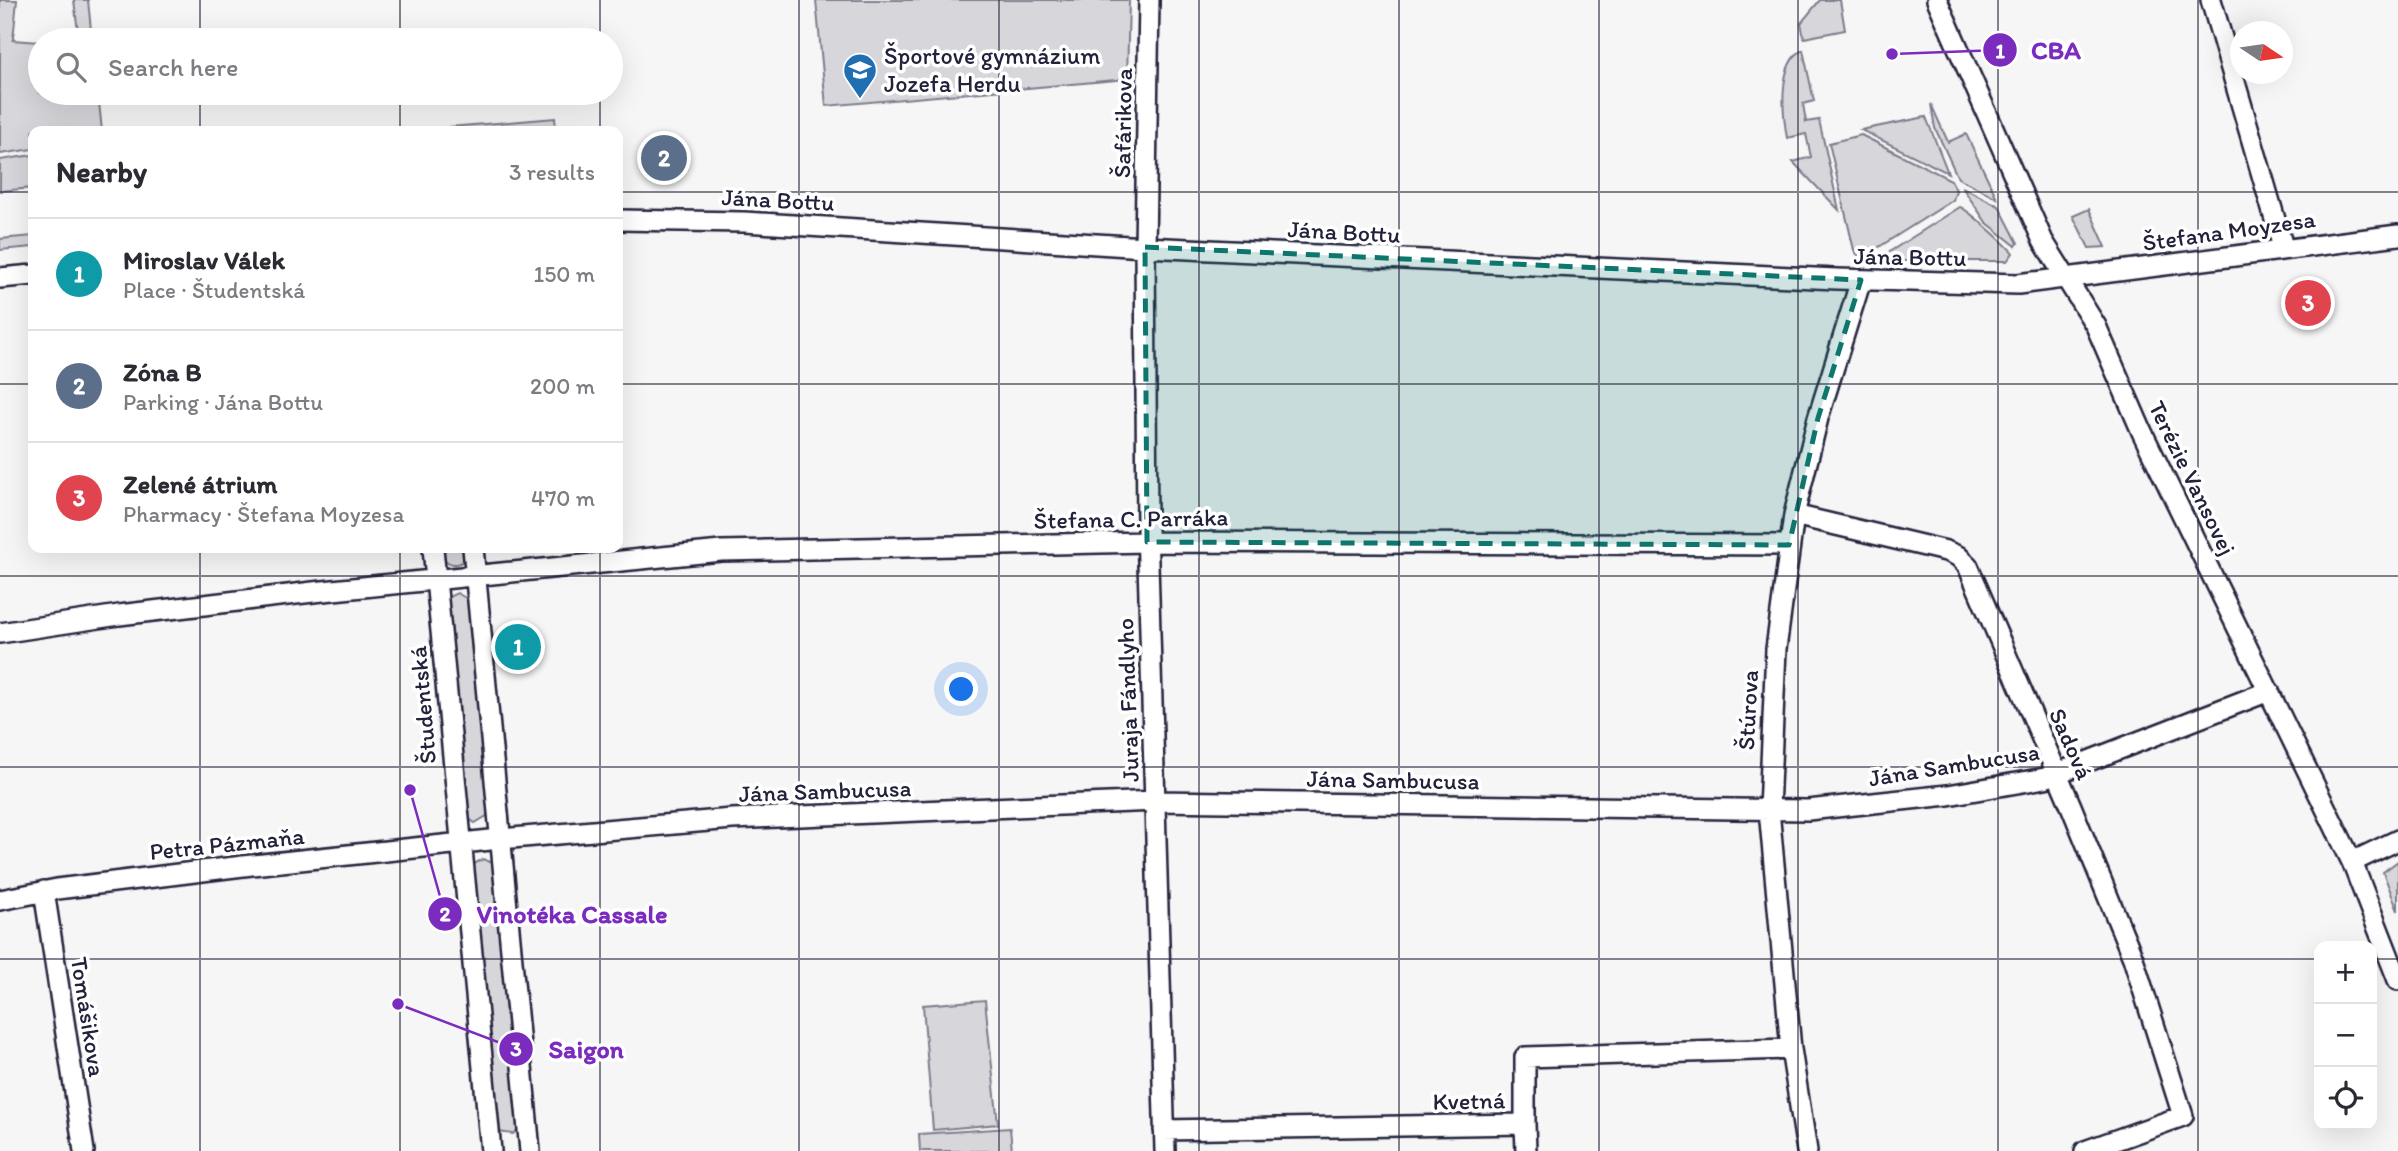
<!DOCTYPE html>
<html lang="en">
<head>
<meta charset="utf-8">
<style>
	body { margin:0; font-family:Itim,sans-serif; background:#f7f7f7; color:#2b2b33 }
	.controls { position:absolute; right:21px; bottom:21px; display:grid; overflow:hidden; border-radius:14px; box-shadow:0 7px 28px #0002 }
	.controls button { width:63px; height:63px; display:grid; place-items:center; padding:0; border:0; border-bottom:2px solid #e1e1e2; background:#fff; color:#2b2b33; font:35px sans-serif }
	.compass { position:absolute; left:2230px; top:21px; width:63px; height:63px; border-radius:50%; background:#fff; box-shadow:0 7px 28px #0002; rotate:103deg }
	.you { position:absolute; left:962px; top:690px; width:24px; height:24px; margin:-18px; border:5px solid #fff; border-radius:50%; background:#1a73e8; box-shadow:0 0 0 10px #1a73e833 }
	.badge { display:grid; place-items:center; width:46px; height:46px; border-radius:50%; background:#1f6fb2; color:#fff; font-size:23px; font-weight:700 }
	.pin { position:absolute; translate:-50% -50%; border:4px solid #fff; box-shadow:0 2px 7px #0006 }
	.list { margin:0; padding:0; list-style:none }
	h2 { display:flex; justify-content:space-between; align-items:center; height:91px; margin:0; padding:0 28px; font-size:30px }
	h2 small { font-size:23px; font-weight:400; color:#7c7c81 }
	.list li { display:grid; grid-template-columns:46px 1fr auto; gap:21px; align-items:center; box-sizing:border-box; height:112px; padding:0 28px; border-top:2px solid #e1e1e2 }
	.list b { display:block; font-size:26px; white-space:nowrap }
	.list p { margin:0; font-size:23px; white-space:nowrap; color:#7c7c81 }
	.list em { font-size:23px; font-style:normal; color:#7c7c81 }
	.icon { flex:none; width:38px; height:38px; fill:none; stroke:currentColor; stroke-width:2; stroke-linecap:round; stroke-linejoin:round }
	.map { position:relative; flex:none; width:2398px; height:1151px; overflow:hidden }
	.search { position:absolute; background:#fff; box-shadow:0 7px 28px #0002; left:28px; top:28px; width:595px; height:77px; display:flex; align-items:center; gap:18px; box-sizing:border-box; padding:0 24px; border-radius:38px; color:#7c7c81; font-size:26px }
	.panel { position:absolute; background:#fff; box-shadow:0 7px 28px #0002; left:28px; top:126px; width:595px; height:427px; border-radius:14px }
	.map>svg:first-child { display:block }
	.green { fill:#d7d7db; stroke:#7c7c8b; stroke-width:2 }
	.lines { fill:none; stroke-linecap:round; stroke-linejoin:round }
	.minor-casing { stroke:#22223b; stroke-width:24 }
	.minor { stroke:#fff; stroke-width:19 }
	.marked { fill:#0f766e; fill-opacity:0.2; stroke:#0f766e; stroke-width:5; stroke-dasharray:14 9; stroke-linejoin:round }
	.grid { fill:none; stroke:#22223b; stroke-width:2; stroke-opacity:0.55 }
	.labels { text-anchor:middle; stroke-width:7; stroke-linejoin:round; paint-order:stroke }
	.poi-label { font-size:24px; fill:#22223b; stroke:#fff; text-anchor:start }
	.street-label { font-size:24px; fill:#22223b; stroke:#fff }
	.leader { fill:none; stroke:#7b2cbf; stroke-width:2.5 }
	.callout-dot { fill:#7b2cbf; stroke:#fff; stroke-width:2.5 }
	.mark-label { font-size:21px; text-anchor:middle; font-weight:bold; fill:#fff }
	.callout-label { font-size:26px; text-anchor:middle; font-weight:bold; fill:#7b2cbf; stroke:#fff; stroke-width:7; stroke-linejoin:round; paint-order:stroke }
</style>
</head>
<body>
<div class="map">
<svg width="2398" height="1151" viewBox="0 0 2398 1151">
	<rect width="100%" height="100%" fill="#f6f6f7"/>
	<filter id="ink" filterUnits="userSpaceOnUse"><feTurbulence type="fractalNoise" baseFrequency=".0143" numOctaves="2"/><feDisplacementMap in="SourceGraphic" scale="14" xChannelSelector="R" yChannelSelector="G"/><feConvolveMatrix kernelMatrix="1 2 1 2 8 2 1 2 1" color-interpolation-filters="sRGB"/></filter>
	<g filter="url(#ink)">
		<path class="green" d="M 0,0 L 17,0 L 13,40 L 39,42 L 40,93 L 98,93 L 102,131 L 33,131 L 33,149 L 0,154 Z
			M 74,0 L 88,0 L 92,40 L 79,40 Z
			M 816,0 L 1129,0 L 1127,79 L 826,106 Z
			M 1820,0 L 1840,0 L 1845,30 L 1804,38 L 1801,23 Z
			M 1803,50 L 1814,101 L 1803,104 L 1806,122 L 1819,120 L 1839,210 L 1793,162 L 1811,157 L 1806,134 L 1787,138 C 1783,115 1777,62 1803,50 Z
			M 1931,104 L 1948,142 L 1966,134 L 1997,198 L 1958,178 L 1935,128 Z
			M 1926,117 L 1948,173 L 1861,130 Z
			M 555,118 L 556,131 L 451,131 L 450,127 Z
			M 1861,135 L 1951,180 L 1956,190 L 1953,200 L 1860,259 L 1854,250 L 1829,143 Z
			M 33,155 L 33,188 L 0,191 L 0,160 Z
			M 1962,187 L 1999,206 L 2018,243 L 2016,246 L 1986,222 Z
			M 1960,207 C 1967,209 2007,245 2013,253 L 2007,261 L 1875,261 Z
			M 2089,209 L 2106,247 L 2089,248 L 2073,216 Z
			M 33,236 L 33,247 L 0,250 L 0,239 Z
			M 437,548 L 467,548 L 465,560 C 452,570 442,560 437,548 Z
			M 457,593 L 469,600 L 490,814 L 475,823 L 465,816 L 446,598 Z
			M 483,859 L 495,864 L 519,1129 L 513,1134 L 498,1132 L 472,865 Z
			M 2398,861 L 2398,911 L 2383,872 Z
			M 985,1000 L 998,1124 L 933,1130 L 923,1005 Z
			M 1010,1128 L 1012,1151 L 920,1151 L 919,1134 Z"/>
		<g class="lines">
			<g class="minor-casing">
				<path id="minor" d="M 1149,0 L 1145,247 L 1147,528 L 1165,1151
					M 1937,0 L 2043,241 L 2096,326 L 2142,432 L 2352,862 L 2398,980
					M 2211,0 L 2283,247
					M 618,220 L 744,222 L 1145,247 L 1837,279 L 2018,284 L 2398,235
					M 0,278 L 33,275
					M 1794,515 L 1946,551 L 1958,556 L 1968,566 L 2071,806 L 2133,958 L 2183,1116 L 2085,1151
					M 433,548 L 491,1151
					M 473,548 L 530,1151
					M 0,633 L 119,615 L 313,592 L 721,551 L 1147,542 L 1789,545
					M 2352,862 L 2398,840
					M 44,891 L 84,1151
					M 0,900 L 57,889 L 243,866 L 500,839 L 732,819 L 1156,801 L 1808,810 L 1948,795 L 2045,778 L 2269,691
					M 1525,1124 L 1526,1151
					M 1164,1130 L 1525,1124 L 1525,1057 L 1791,1049
					M 1807,1151 L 1791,1049 L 1769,810 L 1776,649 L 1794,515 L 1818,418 L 1861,280"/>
			</g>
			<use href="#minor" class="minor"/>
		</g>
	</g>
	<path class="marked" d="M 1145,247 L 1861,280 L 1818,418 L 1789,545 L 1147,542 Z"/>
	<path class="grid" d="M 200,0 L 200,40M 400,0 L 400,40M 600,0 L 600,40M 799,0 L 799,1151M 999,0 L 999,1151M 1199,0 L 1199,1151M 1399,0 L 1399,1151M 1599,0 L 1599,1151M 1798,0 L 1798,1151M 1998,0 L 1998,1151M 2198,0 L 2198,1151M 200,93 L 200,131M 400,93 L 400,131M 600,93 L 600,131M 0,192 L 33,192M 618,192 L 2398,192M 0,384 L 33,384M 618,384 L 2398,384M 200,548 L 200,1151M 400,548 L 400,1151M 600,548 L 600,1151M 0,576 L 2398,576M 0,767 L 2398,767M 0,959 L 2319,959M 2372,959 L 2398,959"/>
	<defs>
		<g id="school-pin" transform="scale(1.75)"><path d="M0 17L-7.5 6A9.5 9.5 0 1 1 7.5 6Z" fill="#1f6fb2" stroke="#fff"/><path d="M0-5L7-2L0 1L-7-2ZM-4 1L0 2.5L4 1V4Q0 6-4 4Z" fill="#fff"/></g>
	</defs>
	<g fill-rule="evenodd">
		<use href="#school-pin" x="860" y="70"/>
	</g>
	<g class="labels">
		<g class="poi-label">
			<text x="884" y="64">Športové gymnázium<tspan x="884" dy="28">Jozefa Herdu</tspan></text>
		</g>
		<g class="street-label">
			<text transform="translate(1123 123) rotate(-89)" y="8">Šafárikova</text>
			<text transform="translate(778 200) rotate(3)" y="8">Jána Bottu</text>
			<text transform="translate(2229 231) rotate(-8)" y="8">Štefana Moyzesa</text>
			<text transform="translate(1344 232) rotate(3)" y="8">Jána Bottu</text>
			<text transform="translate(1910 257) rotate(1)" y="8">Jána Bottu</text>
			<text transform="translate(2192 478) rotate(64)" y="8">Terézie Vansovej</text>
			<text transform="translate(1131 519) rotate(-1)" y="8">Štefana C. Parráka</text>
			<text transform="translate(1128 700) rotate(-92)" y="8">Juraja Fándlyho</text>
			<text transform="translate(423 705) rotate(-95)" y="8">Študentská</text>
			<text transform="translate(1748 710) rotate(-87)" y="8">Štúrova</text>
			<text transform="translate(2071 744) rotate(66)" y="8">Sadová</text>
			<text transform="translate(1954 765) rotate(-9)" y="8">Jána Sambucusa</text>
			<text transform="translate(1393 780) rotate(1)" y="8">Jána Sambucusa</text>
			<text transform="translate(825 791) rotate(-2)" y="8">Jána Sambucusa</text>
			<text transform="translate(227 844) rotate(-6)" y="8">Petra Pázmaňa</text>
			<text transform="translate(88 1017) rotate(81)" y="8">Tomášikova</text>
			<text transform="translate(1469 1101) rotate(-1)" y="8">Kvetná</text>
		</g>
	</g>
	<path class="leader" d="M1892 54L2000 50M410 790L445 914M398 1004L516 1049"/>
	<g class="callout-dot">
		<circle cx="1892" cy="54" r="7"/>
		<circle cx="410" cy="790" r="7"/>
		<circle cx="398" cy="1004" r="7"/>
		<circle cx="2000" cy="50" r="18"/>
		<circle cx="445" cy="914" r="18"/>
		<circle cx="516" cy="1049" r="18"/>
	</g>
	<g class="mark-label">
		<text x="2000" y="58">1</text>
		<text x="445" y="921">2</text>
		<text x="516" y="1056">3</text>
	</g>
	<g class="callout-label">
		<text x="2056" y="59">CBA</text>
		<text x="572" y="923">Vinotéka Cassale</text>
		<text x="586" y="1058">Saigon</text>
	</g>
</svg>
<div class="controls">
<button>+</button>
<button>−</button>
<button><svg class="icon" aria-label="locate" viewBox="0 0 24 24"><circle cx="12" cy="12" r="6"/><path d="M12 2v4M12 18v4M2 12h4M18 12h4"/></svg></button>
</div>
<svg class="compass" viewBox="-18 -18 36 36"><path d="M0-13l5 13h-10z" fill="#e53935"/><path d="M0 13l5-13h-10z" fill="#7c7c81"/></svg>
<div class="you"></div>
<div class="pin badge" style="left:518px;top:647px;background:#0f9aa8">1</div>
<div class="pin badge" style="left:664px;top:158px;background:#5c6f8a">2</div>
<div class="pin badge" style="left:2308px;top:303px;background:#e0444e">3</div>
<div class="search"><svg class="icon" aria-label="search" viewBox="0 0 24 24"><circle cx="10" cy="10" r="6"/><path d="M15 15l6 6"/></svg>Search here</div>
<section class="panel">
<h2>Nearby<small>3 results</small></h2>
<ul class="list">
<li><span class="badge" style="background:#0f9aa8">1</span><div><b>Miroslav Válek</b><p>Place · Študentská</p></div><em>150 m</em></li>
<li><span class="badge" style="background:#5c6f8a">2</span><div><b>Zóna B</b><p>Parking · Jána Bottu</p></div><em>200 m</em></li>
<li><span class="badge" style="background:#e0444e">3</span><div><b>Zelené átrium</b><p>Pharmacy · Štefana Moyzesa</p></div><em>470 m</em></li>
</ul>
</section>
</div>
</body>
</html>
